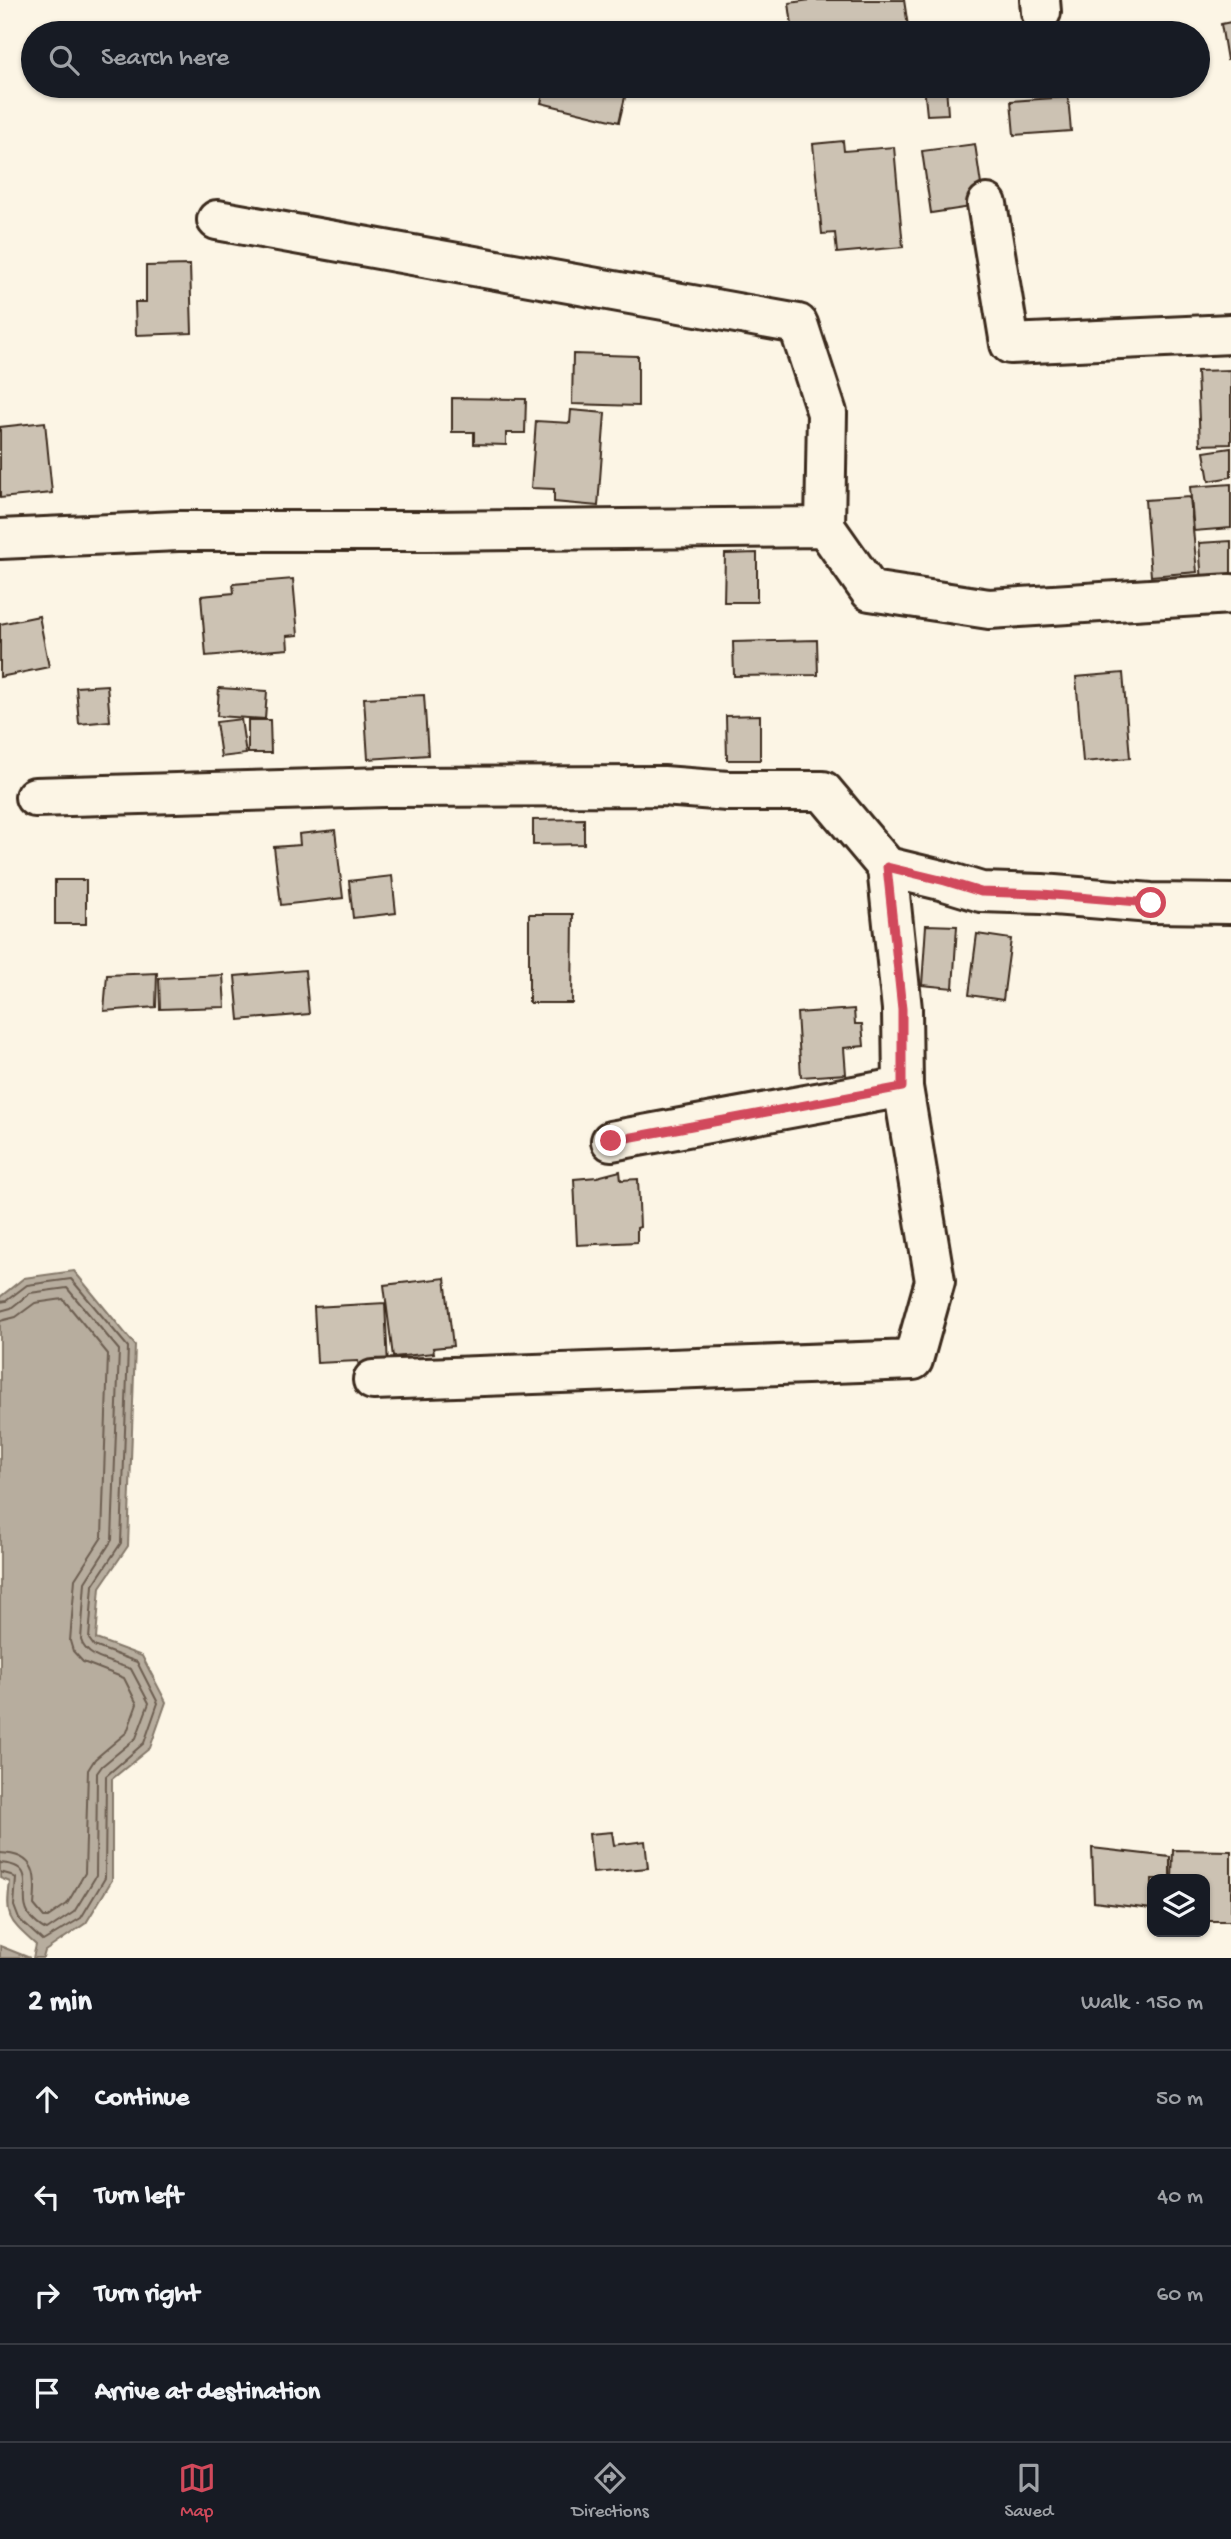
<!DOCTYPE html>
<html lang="en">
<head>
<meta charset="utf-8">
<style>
	body { margin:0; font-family:"Gochi Hand",sans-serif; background:#242831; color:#f1f3f6 }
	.controls { position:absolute; right:21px; bottom:21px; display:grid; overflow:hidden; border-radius:14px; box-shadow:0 2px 5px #0004 }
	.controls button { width:63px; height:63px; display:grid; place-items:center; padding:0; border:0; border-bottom:2px solid #363941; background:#171b24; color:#f1f3f6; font:35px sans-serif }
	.stop { position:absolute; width:21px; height:21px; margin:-16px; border:5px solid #d1495b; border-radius:50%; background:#fff }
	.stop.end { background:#d1495b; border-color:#fff; box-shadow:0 2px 7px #0008 }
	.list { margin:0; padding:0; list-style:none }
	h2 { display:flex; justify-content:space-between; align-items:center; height:91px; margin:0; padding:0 28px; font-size:30px }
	h2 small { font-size:23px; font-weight:400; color:#9ea1a6 }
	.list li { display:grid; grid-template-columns:46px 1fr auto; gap:21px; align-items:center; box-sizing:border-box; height:98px; padding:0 28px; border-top:2px solid #363941 }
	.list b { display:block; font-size:26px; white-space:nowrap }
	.list em { font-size:23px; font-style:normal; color:#9ea1a6 }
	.icon { flex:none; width:38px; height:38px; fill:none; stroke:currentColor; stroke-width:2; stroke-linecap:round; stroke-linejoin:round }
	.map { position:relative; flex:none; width:1231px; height:1958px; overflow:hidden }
	.search { position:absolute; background:#171b24; box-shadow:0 2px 5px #0004; left:21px; right:21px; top:21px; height:77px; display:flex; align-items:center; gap:18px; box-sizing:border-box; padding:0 24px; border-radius:38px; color:#9ea1a6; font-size:26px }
	.sheet { height:483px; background:#171b24 }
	nav { display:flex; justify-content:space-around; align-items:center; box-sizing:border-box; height:98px; border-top:2px solid #363941; background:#171b24; font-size:19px; color:#9ea1a6 }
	nav a { display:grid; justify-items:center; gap:4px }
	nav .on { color:#d1495b }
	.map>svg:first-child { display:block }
	.water { fill:#b7ad9e; stroke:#85796b; stroke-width:2 }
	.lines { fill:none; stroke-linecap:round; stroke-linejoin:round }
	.shore { stroke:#6d5e51; stroke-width:2 }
	.building { fill:#ccc2b3; stroke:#3b2a1e; stroke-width:2 }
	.minor-casing { stroke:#3b2a1e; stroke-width:44 }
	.minor { stroke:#fcf5e5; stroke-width:38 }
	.route { stroke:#d1495b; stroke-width:9 }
</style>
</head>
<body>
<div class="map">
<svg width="1231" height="1958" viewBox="0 0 1231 1958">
	<rect width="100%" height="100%" fill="#fcf5e5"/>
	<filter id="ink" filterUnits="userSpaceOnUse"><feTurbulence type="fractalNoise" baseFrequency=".0143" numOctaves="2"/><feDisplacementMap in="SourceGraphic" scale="14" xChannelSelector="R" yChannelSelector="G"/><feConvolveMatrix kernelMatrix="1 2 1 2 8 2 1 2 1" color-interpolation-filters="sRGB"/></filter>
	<g filter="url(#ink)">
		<path class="water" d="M 74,1271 L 135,1345 L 128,1546 L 100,1587 L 96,1639 L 142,1656 L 166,1702 L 150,1748 L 112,1779 L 112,1880 L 86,1923 L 45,1951 L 43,1958 L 33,1958 L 36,1945 C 9,1920 5,1919 10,1882 L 0,1878 L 0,1297 L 24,1278 Z
			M 0,1946 L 30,1958 L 0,1958 Z"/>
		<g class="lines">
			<path class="shore" d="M 0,1302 L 6,1301 L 27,1285 L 71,1279 L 128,1347 L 121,1543 L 93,1585 L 89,1639 L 94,1646 L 137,1662 L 158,1703 L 144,1743 L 106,1776 L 105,1878 L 81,1918 L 43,1941 L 19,1919 L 14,1906 L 16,1878 L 11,1875 L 0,1872
				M 0,1311 L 11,1308 L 30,1293 L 67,1288 L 119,1350 L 112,1540 L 85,1582 L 81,1640 C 86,1659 114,1662 131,1669 L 149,1703 L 136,1738 L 102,1766 L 97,1773 L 96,1876 L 74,1912 L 47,1930 C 41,1928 38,1925 34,1921 C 10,1900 46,1866 0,1863
				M 0,1321 L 16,1317 L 35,1303 L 63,1299 L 108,1354 L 102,1537 L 75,1579 L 70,1641 L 73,1651 L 83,1662 L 124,1678 L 137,1704 L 127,1732 L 95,1759 L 88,1770 L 85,1873 L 67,1904 L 48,1917 L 44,1917 L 34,1905 C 37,1876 37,1854 0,1853"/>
		</g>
		<path class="building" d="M 810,0 L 904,0 L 909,33 L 793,33 L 789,3 Z
			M 1231,22 L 1231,59 L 1227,60 L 1221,24 Z
			M 545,86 L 596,86 L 626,93 L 619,122 L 541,103 Z
			M 924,86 L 946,86 L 948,114 L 927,115 Z
			M 1044,86 L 1067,86 L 1067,88 L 1045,90 Z
			M 1068,97 L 1071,131 L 1014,135 L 1011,101 Z
			M 843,141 L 844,151 L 894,147 L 903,247 L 837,253 L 835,233 L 822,234 L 813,144 Z
			M 975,144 L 984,205 L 931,213 L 922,151 Z
			M 190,265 L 192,333 L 136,335 L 135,302 L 146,302 L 146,266 Z
			M 573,354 L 638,356 L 638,406 L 572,404 Z
			M 1231,370 L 1231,444 L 1200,445 L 1197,371 Z
			M 452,398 L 526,399 L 525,433 L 506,433 L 506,445 L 474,444 L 474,432 L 452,432 Z
			M 571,410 L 605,413 L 598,506 L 554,502 L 554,489 L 531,488 L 536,421 L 570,423 Z
			M 45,422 L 52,493 L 0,498 L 0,427 Z
			M 1231,448 L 1231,477 L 1209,481 L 1204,452 Z
			M 1231,484 L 1231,528 L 1194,531 L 1190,487 Z
			M 1190,497 L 1197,572 L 1151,576 L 1145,500 Z
			M 1231,541 L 1231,580 L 1202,583 L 1199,543 Z
			M 757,553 L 757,602 L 724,602 L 725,554 Z
			M 293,579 L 298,635 L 287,636 L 288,649 L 206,656 L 201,596 L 234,593 L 233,584 Z
			M 39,616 L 49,667 L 0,677 L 0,624 Z
			M 817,640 L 818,675 L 734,676 L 733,642 Z
			M 1123,673 L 1130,758 L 1083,762 L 1076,677 Z
			M 107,685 L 110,721 L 79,724 L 76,687 Z
			M 219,688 L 267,691 L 265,719 L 217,716 Z
			M 424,695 L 428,755 L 368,759 L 364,698 Z
			M 760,715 L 760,760 L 727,760 L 726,716 Z
			M 241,719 L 246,754 L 221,757 L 216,722 Z
			M 248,720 L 270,720 L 271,753 L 248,753 Z
			M 584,819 L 584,844 L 533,845 L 533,820 Z
			M 335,830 L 343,898 L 281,905 L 274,847 L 300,845 L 299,834 Z
			M 392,876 L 396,913 L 353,918 L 349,881 Z
			M 55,880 L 86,880 L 86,924 L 55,924 Z
			M 529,914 L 573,914 L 572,1003 L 529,1003 Z
			M 926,925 L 957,926 L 953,988 L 922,985 Z
			M 977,934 L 1011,939 L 1003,1000 L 969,995 Z
			M 305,970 L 309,1014 L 239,1020 L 235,976 Z
			M 157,973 L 156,1007 L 104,1011 L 107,975 Z
			M 223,975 L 225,1007 L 160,1009 L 159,978 Z
			M 854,1009 L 855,1024 L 862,1024 L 864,1046 L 844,1048 L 846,1074 L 801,1077 L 797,1013 Z
			M 620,1171 L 621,1180 L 638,1179 L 640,1227 L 637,1228 L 637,1242 L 577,1245 L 574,1179 L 597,1177 Z
			M 445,1278 L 453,1346 L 433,1348 L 434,1353 L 393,1357 L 384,1285 Z
			M 385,1303 L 388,1367 L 359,1368 L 358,1361 L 317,1363 L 314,1307 Z
			M 612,1832 L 614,1845 L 645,1841 L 648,1868 L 593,1873 L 589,1834 Z
			M 1092,1848 L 1170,1857 L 1170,1879 L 1152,1879 L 1152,1909 L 1094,1902 Z
			M 1173,1850 L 1231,1851 L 1231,1921 L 1205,1921 L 1205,1879 L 1172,1879 Z"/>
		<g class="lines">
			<g class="minor-casing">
				<path id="minor" d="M 1040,0 L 1041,12
					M 987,204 L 1010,344 L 1231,334
					M 217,220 L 798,324 L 827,413 L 825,527 L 870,591 L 989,609 L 1231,594
					M 0,539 L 178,531 L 427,531 L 825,527
					M 35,797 L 385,787 L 663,786 L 728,791 L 823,791 L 887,867 L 945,881 L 981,892 L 1042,894 L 1151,903 L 1231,904
					M 611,1141 L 903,1087 L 902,1009 L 887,867
					M 373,1380 L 913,1360 L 935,1281 L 903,1087"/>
			</g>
			<use href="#minor" class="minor"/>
		</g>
	</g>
	<g class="lines" filter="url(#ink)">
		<path class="route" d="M 611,1141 L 902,1087 L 902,1009 L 887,867 L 945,881 L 981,892 L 1042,894 L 1151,903"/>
	</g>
</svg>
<div class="controls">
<button><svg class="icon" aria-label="layers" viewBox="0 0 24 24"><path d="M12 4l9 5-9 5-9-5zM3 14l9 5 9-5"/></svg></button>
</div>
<div class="stop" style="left:1151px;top:903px"></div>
<div class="stop end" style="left:611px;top:1141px"></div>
<div class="search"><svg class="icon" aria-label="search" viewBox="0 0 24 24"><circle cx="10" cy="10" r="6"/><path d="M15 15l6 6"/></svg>Search here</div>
</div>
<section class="sheet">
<h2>2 min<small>Walk · 150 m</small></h2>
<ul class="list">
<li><svg class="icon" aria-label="ahead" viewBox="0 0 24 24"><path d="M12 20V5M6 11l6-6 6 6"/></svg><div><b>Continue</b></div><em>50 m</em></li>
<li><svg class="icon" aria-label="left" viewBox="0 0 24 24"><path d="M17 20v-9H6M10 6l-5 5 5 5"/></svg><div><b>Turn left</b></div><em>40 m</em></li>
<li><svg class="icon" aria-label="right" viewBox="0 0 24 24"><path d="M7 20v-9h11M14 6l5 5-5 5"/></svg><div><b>Turn right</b></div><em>60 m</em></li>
<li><svg class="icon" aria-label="arrive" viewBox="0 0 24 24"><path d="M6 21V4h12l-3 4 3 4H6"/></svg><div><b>Arrive at destination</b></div></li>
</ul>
</section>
<nav>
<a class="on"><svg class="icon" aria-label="map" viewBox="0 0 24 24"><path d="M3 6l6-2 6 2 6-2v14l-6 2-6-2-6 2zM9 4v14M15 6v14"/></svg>Map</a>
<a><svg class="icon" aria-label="directions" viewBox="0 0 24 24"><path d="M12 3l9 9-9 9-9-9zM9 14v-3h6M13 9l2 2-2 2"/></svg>Directions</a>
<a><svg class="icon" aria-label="saved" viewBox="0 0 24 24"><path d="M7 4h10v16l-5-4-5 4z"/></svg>Saved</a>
</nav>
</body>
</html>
